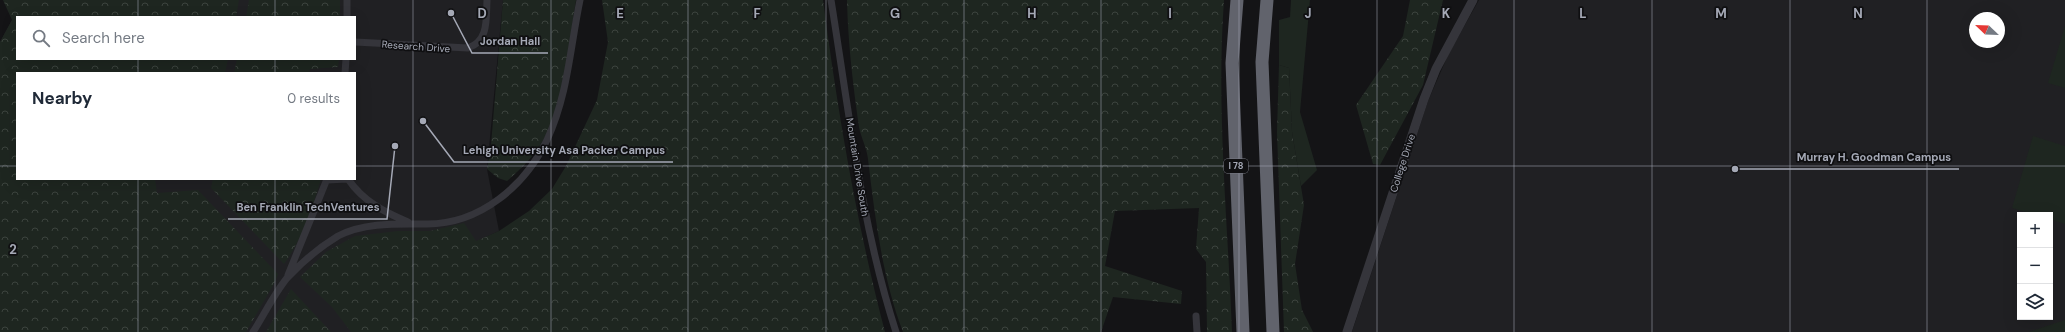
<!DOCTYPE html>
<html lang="en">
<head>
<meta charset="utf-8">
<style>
	body { margin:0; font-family:"DM Sans",sans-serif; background:#f2f2f3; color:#1f2937 }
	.controls { position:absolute; right:12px; bottom:12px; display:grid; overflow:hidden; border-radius:0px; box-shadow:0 4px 16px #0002 }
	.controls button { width:36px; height:36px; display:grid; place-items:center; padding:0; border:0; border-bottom:1px solid #e0e1e3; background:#fff; color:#1f2937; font:20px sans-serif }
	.compass { position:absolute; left:1969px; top:12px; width:36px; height:36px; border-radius:50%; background:#fff; box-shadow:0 4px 16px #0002; rotate:293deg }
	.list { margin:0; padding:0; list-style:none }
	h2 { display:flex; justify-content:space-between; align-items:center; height:52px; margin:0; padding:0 16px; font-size:17px }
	h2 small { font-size:13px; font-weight:400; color:#747a83 }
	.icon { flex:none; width:22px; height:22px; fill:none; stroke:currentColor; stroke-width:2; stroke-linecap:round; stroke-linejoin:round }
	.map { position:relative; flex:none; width:2065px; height:332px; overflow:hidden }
	.search { position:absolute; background:#fff; box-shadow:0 4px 16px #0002; left:16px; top:16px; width:340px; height:44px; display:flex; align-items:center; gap:10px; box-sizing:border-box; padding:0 14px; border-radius:0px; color:#747a83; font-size:15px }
	.panel { position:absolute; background:#fff; box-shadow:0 4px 16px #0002; left:16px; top:72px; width:340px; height:108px; border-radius:0px }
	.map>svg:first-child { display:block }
	.built { fill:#202023; fill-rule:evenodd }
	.grass { fill:#1e2620 }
	.forest { fill:url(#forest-crowns) }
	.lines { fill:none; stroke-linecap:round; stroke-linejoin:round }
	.minor { stroke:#35353b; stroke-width:7 }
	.tertiary { stroke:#35353b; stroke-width:9 }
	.motorway { stroke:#61636c; stroke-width:13 }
	.grid { fill:none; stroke:#a5a9b6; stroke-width:1; stroke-opacity:0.55 }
	.labels { text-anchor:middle; stroke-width:3.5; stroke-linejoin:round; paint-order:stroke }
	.shield { fill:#0f0f11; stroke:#787b84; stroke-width:1 }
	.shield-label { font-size:9px; font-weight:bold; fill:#a5a9b6 }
	.street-label { font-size:10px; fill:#a5a9b6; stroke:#0f0f11 }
	.grid-label { font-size:13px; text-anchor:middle; font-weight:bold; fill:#a5a9b6; stroke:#0f0f11; stroke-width:3.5; stroke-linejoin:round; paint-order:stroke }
	.leader { fill:none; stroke:#a5a9b6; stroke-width:1.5 }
	.callout-dot { fill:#a5a9b6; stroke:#0f0f11; stroke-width:1.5 }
	.callout-label { font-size:11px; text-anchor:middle; font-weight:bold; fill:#a5a9b6; stroke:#0f0f11; stroke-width:3.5; stroke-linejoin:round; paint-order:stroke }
</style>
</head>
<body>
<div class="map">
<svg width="2065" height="332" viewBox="0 0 2065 332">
	<defs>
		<pattern id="forest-crowns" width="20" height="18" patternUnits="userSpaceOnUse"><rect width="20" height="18" fill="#1e2620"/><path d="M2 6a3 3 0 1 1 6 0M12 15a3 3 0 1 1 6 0" fill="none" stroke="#3c433e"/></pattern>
	</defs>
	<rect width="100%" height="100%" fill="#141416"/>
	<path class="built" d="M 23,0 L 503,0 L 487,169 L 499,231 L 464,247 L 443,332 L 0,332 L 0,42 ZM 17,17 L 355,17 L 355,59 L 17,59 ZM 17,73 L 355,73 L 355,179 L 17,179 Z
		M 1479,0 L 2065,0 L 2065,332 L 1352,332 L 1428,101 L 1449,53 ZM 1975,18 L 1999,18 L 1999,42 L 1975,42 ZM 2020,215 L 2050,215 L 2050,317 L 2020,317 Z"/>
	<path class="grass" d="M 1291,0 L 1310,0 L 1300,112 L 1317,170 L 1301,186 L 1292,132 L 1289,68 L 1279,65 L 1279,20 L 1290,17 Z
		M 2065,26 L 2065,88 L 2048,83 Z
		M 2033,136 L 2065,146 L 2065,224 L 2050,219 L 2050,215 L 2036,215 L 2012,208 Z
		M 2065,320 L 2065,332 L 2029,332 Z"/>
	<path class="forest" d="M 3,0 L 239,0 L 236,17 L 17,17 L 17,59 L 228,59 L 225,73 L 17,73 L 17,179 L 189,179 L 155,179 L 157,193 L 198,190 L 278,274 L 275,282 L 246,332 L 0,332 L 0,42 L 12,20 Z
		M 249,0 L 340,0 L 340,17 L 246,17 Z
		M 503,0 L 576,0 C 569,42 564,106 542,142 C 533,157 521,169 507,181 L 498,178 L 487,169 L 491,145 Z
		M 602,0 L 823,0 C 838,114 856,221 885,332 L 351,332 L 332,307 L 300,277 L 326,252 L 355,236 L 398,231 L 430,231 L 464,223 L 476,241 L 499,231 L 529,211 L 552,189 L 566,166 L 597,100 L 608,42 Z
		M 847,0 L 1224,0 C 1216,109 1228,223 1232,332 L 1207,332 L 1206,262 L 1196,249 L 1199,208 L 1115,211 L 1105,266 L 1182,291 L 1181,304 L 1113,297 L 1101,332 L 903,332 C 882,277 875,217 868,159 C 867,148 861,138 859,127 C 853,85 848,43 847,0 Z
		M 1410,0 L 1443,0 L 1423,85 L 1380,165 L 1373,164 L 1356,105 L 1403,36 Z
		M 237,59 L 339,59 L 338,67 L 310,69 L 309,73 L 234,73 Z
		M 1279,65 L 1289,68 L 1292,132 L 1304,205 L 1295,264 L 1302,310 L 1313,332 L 1284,332 L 1277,132 Z
		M 213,179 L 321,179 C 313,207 302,240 284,264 L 211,188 Z
		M 291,289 L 331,332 L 266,332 Z"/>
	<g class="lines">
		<path class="minor" d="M 347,0 L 347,17
			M 831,0 C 849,111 861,224 896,332
			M 355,42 L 468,48 C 489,41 486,19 487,0
			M 345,73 L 346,59
			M 348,179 C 363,201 384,212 408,222
			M 327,180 L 347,179
			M 288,275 L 327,179
			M 1196,316 L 1197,332
			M 253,332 C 264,315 274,294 287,278 C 301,263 320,247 338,236 C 365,222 398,224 427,224 C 480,224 525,186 547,140 C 568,95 570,48 580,0"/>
		<path class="tertiary" d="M 1347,332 L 1424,99 L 1436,69 L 1473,0"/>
		<path class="motorway" d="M 1237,0 L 1232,63 L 1243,332
			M 1267,0 L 1262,62 L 1273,332"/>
	</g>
	<path class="grid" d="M 138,0 L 138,17M 275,0 L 275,17M 413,0 L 413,332M 551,0 L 551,332M 688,0 L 688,332M 826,0 L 826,332M 964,0 L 964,332M 1101,0 L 1101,332M 1239,0 L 1239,332M 1377,0 L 1377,332M 1514,0 L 1514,332M 1652,0 L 1652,332M 1790,0 L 1790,332M 1927,0 L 1927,332M 138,59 L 138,73M 275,59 L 275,73M 0,166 L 17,166M 355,166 L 2065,166M 138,179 L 138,332M 275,179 L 275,332"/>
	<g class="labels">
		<rect class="shield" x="1224" y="159" width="24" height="14" rx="3"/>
		<g class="shield-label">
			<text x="1236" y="169">I 78</text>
		</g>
		<g class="street-label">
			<text transform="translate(416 46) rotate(4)" y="4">Research Drive</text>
			<text transform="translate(1402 163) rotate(-72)" y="4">College Drive</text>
			<text transform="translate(858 167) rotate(81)" y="4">Mountain Drive South</text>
		</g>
	</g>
	<g class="grid-label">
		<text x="482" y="18">D</text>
		<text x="620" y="18">E</text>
		<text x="757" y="18">F</text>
		<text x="895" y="18">G</text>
		<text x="1032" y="18">H</text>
		<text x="1170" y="18">I</text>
		<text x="1308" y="18">J</text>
		<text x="1446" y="18">K</text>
		<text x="1583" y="18">L</text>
		<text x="1721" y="18">M</text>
		<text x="1858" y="18">N</text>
		<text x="13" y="254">2</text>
	</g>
	<path class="leader" d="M451 13L472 53H548M423 121L454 162H673M1735 169L1789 169H1959M395 146L387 219H228"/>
	<g class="callout-dot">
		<circle cx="451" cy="13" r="4"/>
		<circle cx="423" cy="121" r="4"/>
		<circle cx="1735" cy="169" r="4"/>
		<circle cx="395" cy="146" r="4"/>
	</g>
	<g class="callout-label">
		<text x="510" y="45">Jordan Hall</text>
		<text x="564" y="154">Lehigh University Asa Packer Campus</text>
		<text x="1874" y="161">Murray H. Goodman Campus</text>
		<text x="308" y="211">Ben Franklin TechVentures</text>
	</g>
</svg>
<div class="controls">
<button>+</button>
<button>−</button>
<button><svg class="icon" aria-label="layers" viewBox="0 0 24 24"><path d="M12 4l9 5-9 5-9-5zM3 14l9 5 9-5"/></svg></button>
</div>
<svg class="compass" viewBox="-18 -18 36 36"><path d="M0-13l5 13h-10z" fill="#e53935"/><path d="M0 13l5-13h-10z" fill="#747a83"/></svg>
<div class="search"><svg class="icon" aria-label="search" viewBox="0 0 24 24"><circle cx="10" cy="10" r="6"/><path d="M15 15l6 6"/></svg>Search here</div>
<section class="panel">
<h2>Nearby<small>0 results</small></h2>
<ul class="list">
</ul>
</section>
</div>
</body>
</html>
